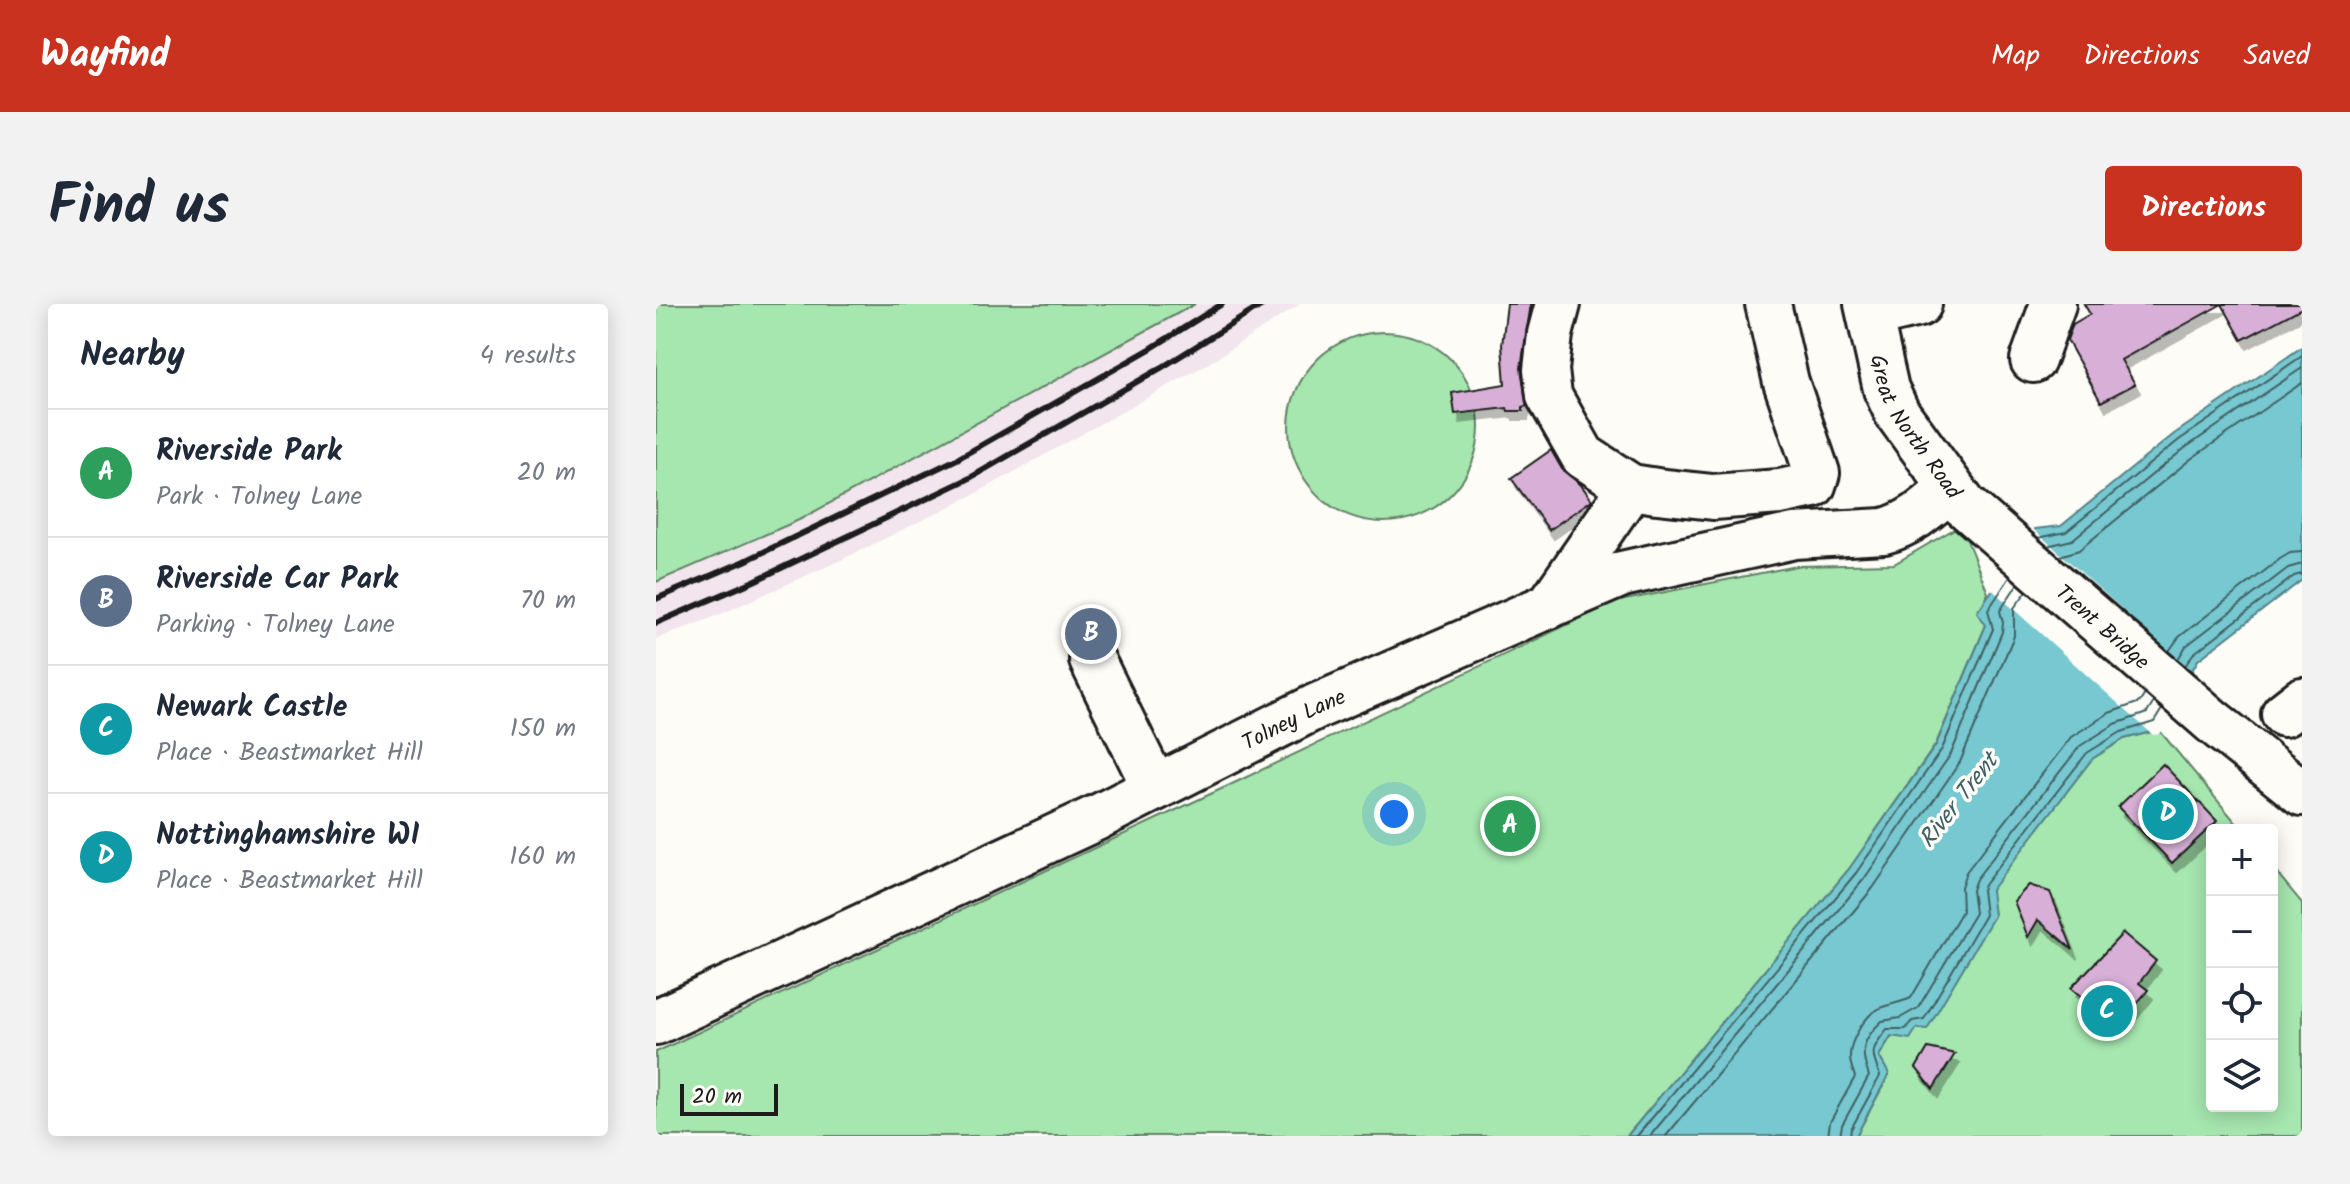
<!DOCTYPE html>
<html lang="en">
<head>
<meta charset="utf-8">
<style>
	body { margin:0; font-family:Kalam,sans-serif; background:#f2f2f3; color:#1f2937 }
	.controls { position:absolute; right:24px; bottom:24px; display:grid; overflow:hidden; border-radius:8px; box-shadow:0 4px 20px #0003 }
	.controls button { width:72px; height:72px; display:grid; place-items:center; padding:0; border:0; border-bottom:2px solid #e0e1e3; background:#fff; color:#1f2937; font:40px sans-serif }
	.scale { position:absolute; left:24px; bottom:20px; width:98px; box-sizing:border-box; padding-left:8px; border:4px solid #1c1c1c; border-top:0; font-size:22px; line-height:28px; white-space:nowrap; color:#1c1c1c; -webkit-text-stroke:6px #fdfcf7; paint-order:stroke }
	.you { position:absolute; left:738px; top:510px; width:28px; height:28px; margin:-20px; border:6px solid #fff; border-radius:50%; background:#1a73e8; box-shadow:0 0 0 12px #1a73e833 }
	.badge { display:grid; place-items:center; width:52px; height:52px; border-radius:50%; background:#c8321e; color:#fff; font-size:26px; font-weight:700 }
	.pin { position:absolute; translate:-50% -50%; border:4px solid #fff; box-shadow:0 2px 8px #0006 }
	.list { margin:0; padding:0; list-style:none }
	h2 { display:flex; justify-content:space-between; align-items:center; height:104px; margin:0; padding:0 32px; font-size:34px }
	h2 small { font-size:26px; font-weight:400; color:#747a83 }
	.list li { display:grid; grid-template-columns:52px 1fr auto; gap:24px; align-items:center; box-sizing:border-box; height:128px; padding:0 32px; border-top:2px solid #e0e1e3 }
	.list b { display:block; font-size:30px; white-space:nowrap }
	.list p { margin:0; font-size:26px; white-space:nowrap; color:#747a83 }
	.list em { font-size:26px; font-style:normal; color:#747a83 }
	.icon { flex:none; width:44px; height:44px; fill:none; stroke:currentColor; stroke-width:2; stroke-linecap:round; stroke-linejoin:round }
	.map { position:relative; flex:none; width:1646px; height:832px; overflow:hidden; border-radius:8px }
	header { display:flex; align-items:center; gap:48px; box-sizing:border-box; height:112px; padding:0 40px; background:#c8321e; color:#fff }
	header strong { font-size:38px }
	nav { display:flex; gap:44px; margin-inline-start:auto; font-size:28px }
	.intro { display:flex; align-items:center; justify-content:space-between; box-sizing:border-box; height:192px; padding:0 48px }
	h1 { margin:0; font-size:56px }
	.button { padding:20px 36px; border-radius:8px; background:#c8321e; color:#fff; font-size:28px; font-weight:700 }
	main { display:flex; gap:48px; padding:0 48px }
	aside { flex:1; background:#fff; border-radius:8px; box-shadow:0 4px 20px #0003 }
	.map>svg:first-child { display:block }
	.built { fill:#f2e5ed }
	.green { fill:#a6e6af; stroke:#618166; stroke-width:2 }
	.water { fill:#77c8d0; stroke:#538388; stroke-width:2 }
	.pier { fill:#fdfcf7 }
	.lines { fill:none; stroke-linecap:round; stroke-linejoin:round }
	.shore { stroke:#406164; stroke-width:2 }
	.building { fill:#d8b0d7; stroke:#1c1c1c; stroke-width:2; filter:url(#shadow) }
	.minor-casing { stroke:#1c1c1c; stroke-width:50 }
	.major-casing { stroke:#1c1c1c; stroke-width:50 }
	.minor { stroke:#fdfcf7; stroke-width:44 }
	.major { stroke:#fdfcf7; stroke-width:44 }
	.rail { stroke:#1c1c1c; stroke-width:6 }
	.labels { text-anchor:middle; stroke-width:7; stroke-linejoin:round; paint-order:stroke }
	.street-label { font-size:22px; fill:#1c1c1c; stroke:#fdfcf7 }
	.water-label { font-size:24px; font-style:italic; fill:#406164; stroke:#fdfcf7 }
</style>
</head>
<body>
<header>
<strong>Wayfind</strong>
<nav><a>Map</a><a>Directions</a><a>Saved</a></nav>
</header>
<div class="intro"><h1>Find us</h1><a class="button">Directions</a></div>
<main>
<aside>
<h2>Nearby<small>4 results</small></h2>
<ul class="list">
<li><span class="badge" style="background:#2e9e5b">A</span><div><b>Riverside Park</b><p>Park · Tolney Lane</p></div><em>20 m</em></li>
<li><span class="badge" style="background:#5c6f8a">B</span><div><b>Riverside Car Park</b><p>Parking · Tolney Lane</p></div><em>70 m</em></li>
<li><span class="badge" style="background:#0f9aa8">C</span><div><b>Newark Castle</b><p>Place · Beastmarket Hill</p></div><em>150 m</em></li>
<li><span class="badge" style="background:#0f9aa8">D</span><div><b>Nottinghamshire WI</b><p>Place · Beastmarket Hill</p></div><em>160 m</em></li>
</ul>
</aside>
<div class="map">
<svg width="1646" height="832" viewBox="0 0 1646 832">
	<defs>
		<filter id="shadow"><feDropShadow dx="5" dy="9" stdDeviation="0" flood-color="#0004"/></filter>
	</defs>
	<rect width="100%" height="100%" fill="#fdfcf7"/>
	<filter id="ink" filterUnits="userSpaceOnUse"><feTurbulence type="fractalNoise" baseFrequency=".0125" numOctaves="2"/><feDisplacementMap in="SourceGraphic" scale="16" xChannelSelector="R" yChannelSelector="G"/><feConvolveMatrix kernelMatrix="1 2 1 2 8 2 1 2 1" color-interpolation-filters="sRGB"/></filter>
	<g filter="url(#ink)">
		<path class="built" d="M 539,0 L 644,0 L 553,59 L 317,191 L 183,257 L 58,313 L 0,335 L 0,278 L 143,216 Z"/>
		<path class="green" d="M 0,0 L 539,0 L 143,216 L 0,278 Z
			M633 123a95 95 0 1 1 190 0a95 95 0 1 1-190 0Z
			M 1305,221 L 1332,289 L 1329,297 L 1330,321 L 1280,440 L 1193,565 L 971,832 L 0,832 L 0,748 L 576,480 L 959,298 L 1141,262 L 1238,260 Z
			M 1503,426 L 1586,526 L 1556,526 L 1556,802 L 1616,802 L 1616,563 L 1646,599 L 1646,832 L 1200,832 L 1233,771 L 1223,752 L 1236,731 L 1261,724 L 1338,612 L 1334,586 L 1436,455 L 1468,435 Z"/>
		<path class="water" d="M 1646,43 L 1646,276 L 1542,356 L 1503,426 L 1468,435 L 1436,455 L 1335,586 L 1338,612 L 1271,725 L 1261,724 L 1254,735 L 1235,732 L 1223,752 L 1233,770 L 1200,832 L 971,832 L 1193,565 L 1280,441 L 1330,321 L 1321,308 L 1379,225 L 1405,222 L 1518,130 Z"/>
		<path class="pier" d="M 1375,223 L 1539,371 L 1504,430 L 1497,431 L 1332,282 Z"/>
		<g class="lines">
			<path class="shore" d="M 1382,234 L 1410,228 L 1523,136 L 1646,52
				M 1391,242 L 1416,236 L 1529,144 L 1646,64
				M 1404,252 L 1423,246 L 1536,154 L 1646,79
				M 1513,347 L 1523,333 L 1624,255 L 1634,249 L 1646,248
				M 1522,355 L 1530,342 L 1632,264 L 1646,260
				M 1529,362 L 1537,350 L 1638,272 L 1646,270
				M 981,832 L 1200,569 L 1286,445 L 1337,325 L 1332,306 L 1354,273
				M 994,832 L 1208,575 L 1295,450 L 1346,328 L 1347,319 L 1344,307 L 1362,279
				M 1010,832 L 1217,584 L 1304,458 L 1358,332 L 1358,304 L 1371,287
				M 1172,832 L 1174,818 L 1199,773 C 1197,767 1194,760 1194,754 C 1193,737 1209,711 1224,704 C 1234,700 1244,699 1255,694 L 1306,607 L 1305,583 L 1310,568 L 1415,433 L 1453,409 L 1484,398 L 1489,390
				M 1184,832 L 1186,821 L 1213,772 C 1204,748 1205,736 1226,717 L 1244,714 L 1262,704 L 1319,609 L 1316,586 L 1320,575 L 1424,442 L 1459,420 L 1491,409 L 1498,398
				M 1194,832 L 1195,825 L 1224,772 C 1215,747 1214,747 1231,725 L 1249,725 L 1256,717 L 1268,715 L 1329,611 L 1326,586 L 1328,581 L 1431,449 L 1465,428 L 1498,418 L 1506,405"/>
		</g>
		<path class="building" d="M 851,0 L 875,0 L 865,64 L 871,102 L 867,103 L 867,107 L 852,107 L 851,104 L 799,110 L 796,89 L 849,80 L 846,41 Z
			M 1428,0 L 1646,0 L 1646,4 L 1586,36 L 1566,0 L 1465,56 L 1479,80 L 1445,98 L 1411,36 L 1417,20 L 1434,10 Z
			M 895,146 L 906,165 L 925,181 L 936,196 L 893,226 L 855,174 Z
			M 1507,460 L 1561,517 L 1516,559 L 1462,503 Z
			M 1373,581 L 1394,588 L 1417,646 L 1382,616 L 1372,633 L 1358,597 Z
			M 1467,629 L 1500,657 L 1483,679 L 1492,686 L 1474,708 L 1466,702 L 1453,716 L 1415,684 Z
			M 1272,744 L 1299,750 L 1277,785 L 1260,764 Z"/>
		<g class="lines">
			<g class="minor-casing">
				<g id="minor">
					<path d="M 902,0 L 894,30 L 890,66 L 893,92 L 927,152 L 975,183 L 1001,187 L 1057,193 L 1124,188 L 1157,181 L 1161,169 L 1130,78 L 1112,0"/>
					<path d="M 1216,11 L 1263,0"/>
					<path d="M 1377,56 L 1397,0"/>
					<path d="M 893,302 L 975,183"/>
					<path d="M 436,356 L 499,484"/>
					<path d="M 1628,410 L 1646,396"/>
					<path id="s1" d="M 0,718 L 442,513 L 659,403 L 966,270 L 1138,232 L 1228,227 C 1255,220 1273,203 1294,185"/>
				</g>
			</g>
			<g class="major-casing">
				<g id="major">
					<path id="s2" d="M 1211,0 L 1230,85 L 1241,109 L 1308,201 L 1556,417 L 1646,489"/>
				</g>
			</g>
			<use href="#minor" class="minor"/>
			<use href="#major" class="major"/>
			<path class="rail" d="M 0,295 L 89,257 L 301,155 L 494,45 L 566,0
				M 0,319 L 98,277 L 312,175 L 505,64 L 608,0"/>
		</g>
	</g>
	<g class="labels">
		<g class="street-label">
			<text dy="8" stroke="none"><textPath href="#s2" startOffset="134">Great North Road</textPath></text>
			<text dy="8" stroke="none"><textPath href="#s2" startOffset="412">Trent Bridge</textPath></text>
			<text dy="8" stroke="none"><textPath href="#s1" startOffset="706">Tolney Lane</textPath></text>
		</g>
		<g class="water-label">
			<text transform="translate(1302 496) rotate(-52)" y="8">River Trent</text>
		</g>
	</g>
</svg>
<div class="controls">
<button>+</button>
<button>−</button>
<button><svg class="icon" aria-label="locate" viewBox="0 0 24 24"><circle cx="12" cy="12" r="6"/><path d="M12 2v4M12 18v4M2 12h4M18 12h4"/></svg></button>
<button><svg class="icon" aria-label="layers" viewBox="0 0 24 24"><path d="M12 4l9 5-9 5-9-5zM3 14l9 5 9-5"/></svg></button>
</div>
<div class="scale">20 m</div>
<div class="you"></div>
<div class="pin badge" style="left:854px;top:522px;background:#2e9e5b">A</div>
<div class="pin badge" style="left:435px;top:330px;background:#5c6f8a">B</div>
<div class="pin badge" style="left:1451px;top:707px;background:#0f9aa8">C</div>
<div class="pin badge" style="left:1512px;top:510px;background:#0f9aa8">D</div>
</div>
</main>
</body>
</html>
